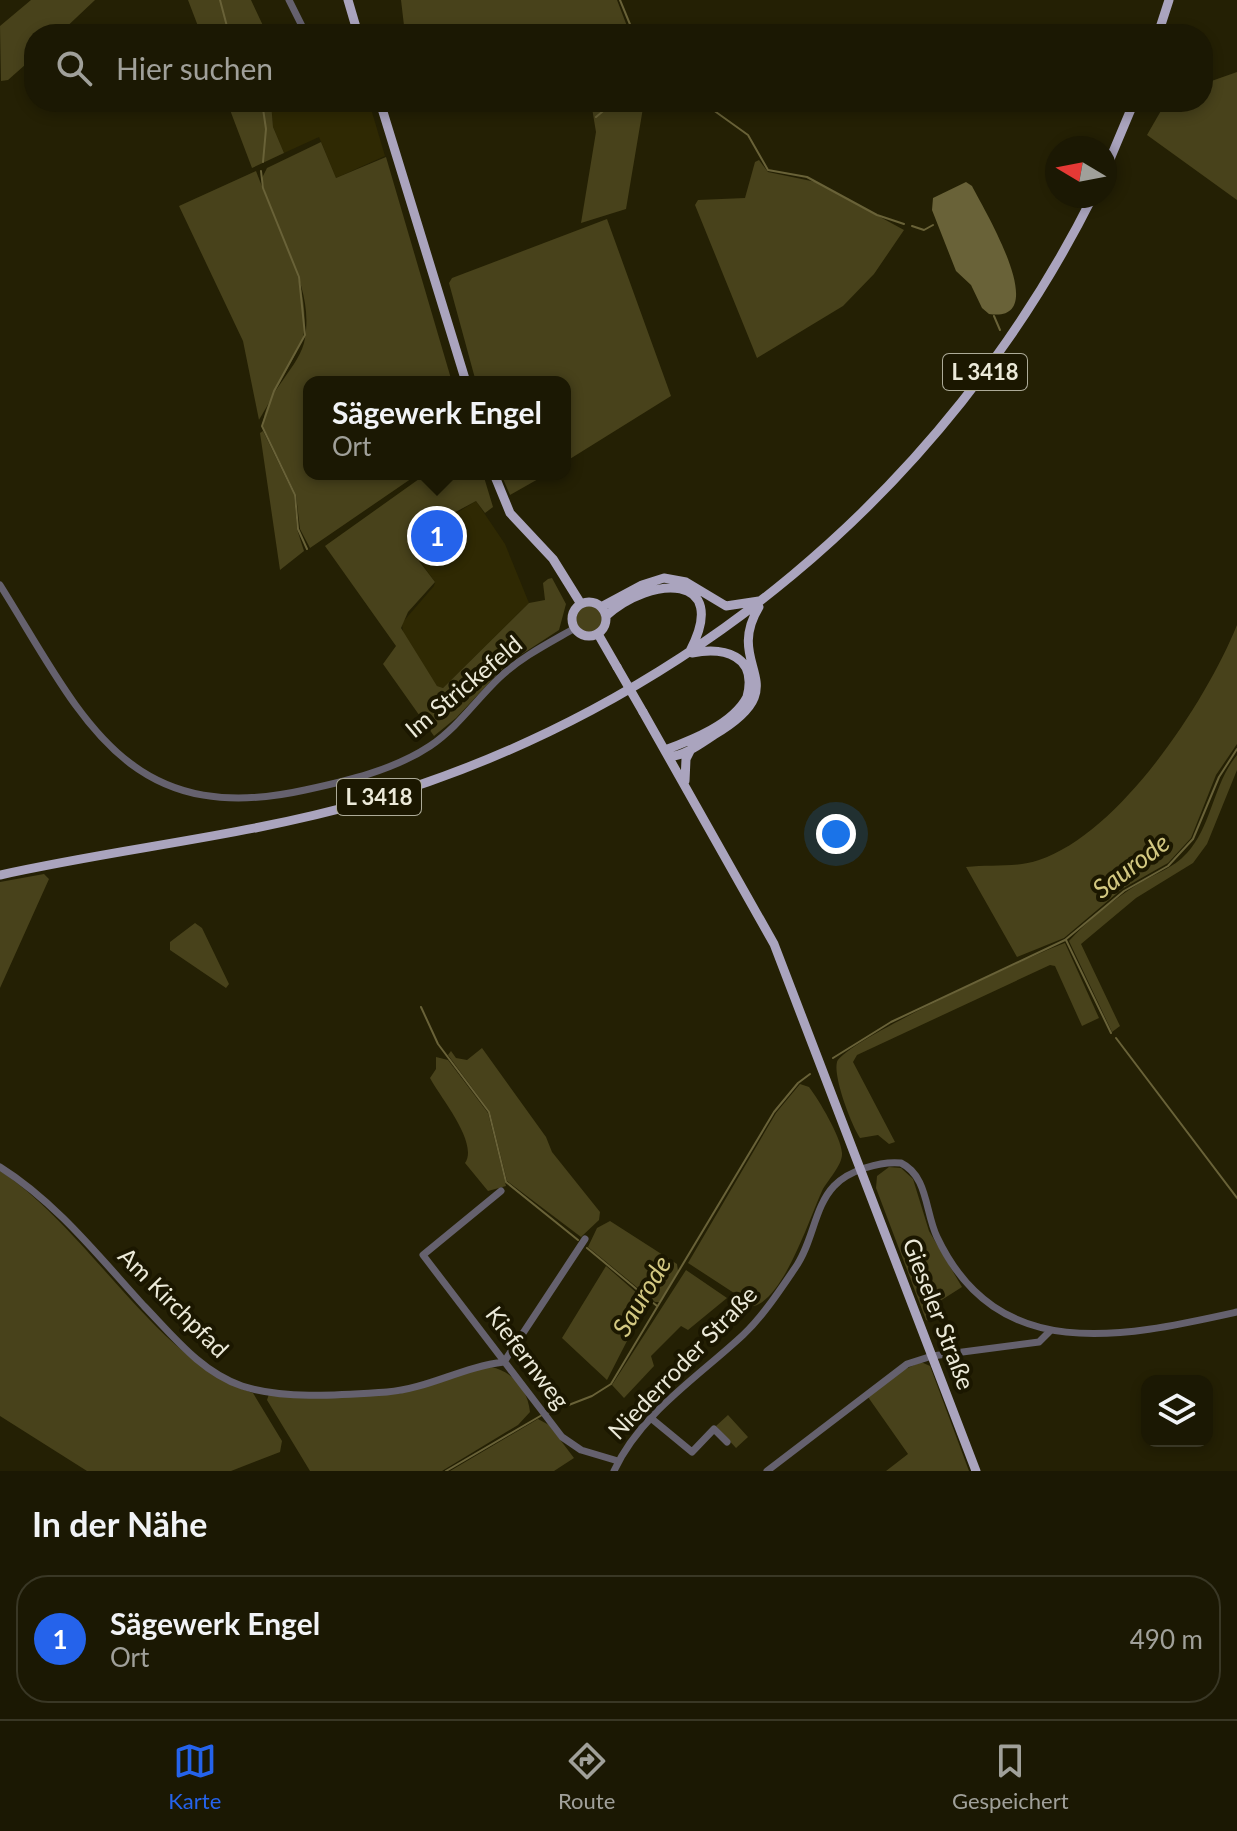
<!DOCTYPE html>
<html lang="de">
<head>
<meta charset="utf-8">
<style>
	body { margin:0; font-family:Lato,sans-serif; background:#24210d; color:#f1f3f6 }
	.controls { position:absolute; right:24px; bottom:24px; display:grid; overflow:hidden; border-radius:16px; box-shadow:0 4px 12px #0003 }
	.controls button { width:72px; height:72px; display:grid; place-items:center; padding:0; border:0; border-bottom:2px solid #393725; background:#1b1803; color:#f1f3f6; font:40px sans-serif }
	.compass { position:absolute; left:1045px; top:136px; width:72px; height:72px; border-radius:50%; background:#1b1803; box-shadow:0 4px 12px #0003; rotate:280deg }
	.you { position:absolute; left:836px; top:834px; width:28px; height:28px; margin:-20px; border:6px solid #fff; border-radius:50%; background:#1a73e8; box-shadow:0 0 0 12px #1a73e833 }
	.badge { display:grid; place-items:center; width:52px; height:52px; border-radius:50%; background:#2563eb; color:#fff; font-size:26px; font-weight:700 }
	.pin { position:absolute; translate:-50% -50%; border:4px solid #fff; box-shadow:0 2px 8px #0006 }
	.popup { position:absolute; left:303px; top:376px; width:268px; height:104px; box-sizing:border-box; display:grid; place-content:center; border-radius:16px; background:#1b1803; filter:drop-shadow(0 2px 6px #0005); font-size:26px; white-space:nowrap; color:#a0a09a }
	.popup b { font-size:30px; color:#f1f3f6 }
	.popup::after { content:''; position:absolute; left:50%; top:100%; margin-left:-16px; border:16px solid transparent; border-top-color:#1b1803 }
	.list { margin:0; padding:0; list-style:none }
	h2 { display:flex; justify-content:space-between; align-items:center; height:104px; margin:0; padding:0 32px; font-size:34px }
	h2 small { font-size:26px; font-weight:400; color:#a0a09a }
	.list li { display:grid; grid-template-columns:52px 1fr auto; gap:24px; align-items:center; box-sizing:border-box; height:128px; margin:0 16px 16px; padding:0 16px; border:2px solid #393725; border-radius:32px }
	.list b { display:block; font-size:30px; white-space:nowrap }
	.list p { margin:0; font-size:26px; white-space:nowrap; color:#a0a09a }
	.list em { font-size:26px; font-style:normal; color:#a0a09a }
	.icon { flex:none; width:44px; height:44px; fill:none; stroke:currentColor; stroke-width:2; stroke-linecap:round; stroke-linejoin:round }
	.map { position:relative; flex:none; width:1237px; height:1471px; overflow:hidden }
	.search { position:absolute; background:#1b1803; box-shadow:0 4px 12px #0003; left:24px; right:24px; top:24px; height:88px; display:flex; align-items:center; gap:20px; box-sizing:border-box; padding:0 28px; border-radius:32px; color:#a0a09a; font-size:30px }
	.sheet { height:248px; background:#1b1803 }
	nav { display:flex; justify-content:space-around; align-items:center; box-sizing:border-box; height:112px; border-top:2px solid #393725; background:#1b1803; font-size:22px; color:#a0a09a }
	nav a { display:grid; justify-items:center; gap:4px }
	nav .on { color:#2563eb }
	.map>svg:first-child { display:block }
	.built { fill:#2f2903 }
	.green { fill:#48421b }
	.water { fill:#696238 }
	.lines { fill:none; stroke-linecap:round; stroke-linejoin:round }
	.stream { stroke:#696238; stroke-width:2 }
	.minor { stroke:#65616e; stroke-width:7 }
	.major { stroke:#aaa4be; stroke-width:9 }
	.major-bridge { stroke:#aaa4be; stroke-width:9 }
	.labels { text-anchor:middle; stroke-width:8; stroke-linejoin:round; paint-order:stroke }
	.shield { fill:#1b1700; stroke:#adab98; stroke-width:2 }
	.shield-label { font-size:22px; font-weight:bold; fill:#ecead9 }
	.street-label { font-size:24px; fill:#ecead9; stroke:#1b1700 }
	.water-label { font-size:26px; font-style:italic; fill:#d3c881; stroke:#1b1700 }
</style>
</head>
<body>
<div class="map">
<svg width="1237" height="1471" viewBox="0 0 1237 1471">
	<rect width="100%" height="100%" fill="#242004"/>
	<path class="built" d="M 271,102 L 369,102 L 385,156 L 336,178 L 319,137 L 284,153 L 273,127 Z
		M 476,501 L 505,544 L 529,603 L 443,688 L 437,686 L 403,634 L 402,623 L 434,586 L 435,582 L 419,560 L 424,533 Z"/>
	<path class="green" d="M 31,0 L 95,0 L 59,34 L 34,34 L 34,57 L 8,80 L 1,81 L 0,26 Z
		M 188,0 L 251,0 L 267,34 L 201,34 Z
		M 401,0 L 617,0 L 630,34 L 537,34 L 528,27 L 510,34 L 405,34 Z
		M 1237,72 L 1237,200 L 1147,135 L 1166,102 L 1203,102 L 1203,84 Z
		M 227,102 L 271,102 L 273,127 L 284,153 L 252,168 Z
		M 591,102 L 644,102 L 626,209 L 581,223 L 596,132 Z
		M 321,142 L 336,178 L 386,157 L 452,382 L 309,382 L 309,474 L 418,474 L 310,548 L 300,529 L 296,495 L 263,426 C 264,392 301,367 305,338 C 315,279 270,233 262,178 L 267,168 Z
		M 759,160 L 768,172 L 816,182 L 904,230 L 874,274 L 843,306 L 757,358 L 695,205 L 698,200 L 745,198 L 755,162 Z
		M 256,171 C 274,220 313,284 303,338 C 302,343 264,413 259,420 L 243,341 L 179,206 Z
		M 607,219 L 671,396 L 565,462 L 565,382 L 476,382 L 449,283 L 452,278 Z
		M 263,431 L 294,495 L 297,529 L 304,551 L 280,570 L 260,433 Z
		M 426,474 L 483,474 L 493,507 L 485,513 L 476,501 C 450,516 417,526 419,561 L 435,582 L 408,612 L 401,628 L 437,686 L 443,688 L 529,603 L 545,600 L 543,583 L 548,579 L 552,578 L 566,604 L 559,630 L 507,664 L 456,718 L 434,736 L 383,664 L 396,646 L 325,546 Z
		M 501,474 L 547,474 L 510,495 Z
		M576 619a13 13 0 1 1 26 0a13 13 0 1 1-26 0Z
		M 1237,625 L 1237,744 L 1216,775 L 1191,838 L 1168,863 L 1122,889 L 1064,938 L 1017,957 L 966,867 C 990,864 1016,868 1039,860 C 1120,833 1206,702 1237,625 Z
		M 1237,755 L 1237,770 L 1207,844 L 1193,863 L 1136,898 L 1081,944 L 1120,1026 L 1112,1032 L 1069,941 C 1088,920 1112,901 1135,886 C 1153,874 1173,869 1187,853 C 1212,826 1213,784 1237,755 Z
		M 44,874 L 49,879 L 0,988 L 0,882 Z
		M 195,923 L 202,928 L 229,984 L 226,988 L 170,950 L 170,942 Z
		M 1065,943 L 1099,1018 L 1082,1026 L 1055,966 L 1050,965 L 857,1055 L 853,1062 L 895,1142 L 889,1144 L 878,1135 L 860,1138 C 851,1124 833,1077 837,1062 C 844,1041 1034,954 1065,943 Z
		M 482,1048 L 546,1137 L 552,1152 L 600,1212 L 599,1220 L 581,1237 L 507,1181 L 490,1112 L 448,1055 L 451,1051 L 456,1058 L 467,1060 Z
		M 436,1057 L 448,1060 L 488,1113 L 506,1186 L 488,1191 L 465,1163 C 479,1143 440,1097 430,1078 L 436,1069 Z
		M 800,1084 L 809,1087 C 819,1100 841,1137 842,1153 C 843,1165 827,1181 822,1191 C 810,1217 784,1298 754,1306 L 688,1263 L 776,1113 Z
		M 889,1167 L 901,1168 L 913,1179 L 929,1231 L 962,1287 L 940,1301 L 943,1314 L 930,1321 L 926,1320 L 876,1188 L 877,1176 Z
		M 0,1171 C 89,1229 157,1362 253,1393 L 282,1441 L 280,1452 L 231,1471 L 87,1471 L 0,1416 Z
		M 610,1221 L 677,1264 L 678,1271 L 660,1302 L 655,1302 L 588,1247 L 597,1228 Z
		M 606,1266 L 647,1302 L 607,1380 L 562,1338 Z
		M 686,1270 L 727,1298 L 688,1330 L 681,1326 L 651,1356 L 654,1366 L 624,1398 L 612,1385 Z
		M 921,1362 L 930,1366 L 969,1471 L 886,1471 L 908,1454 L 868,1397 L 901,1371 Z
		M 491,1367 C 512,1371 528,1390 530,1412 L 518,1425 L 442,1471 L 310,1471 L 267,1400 L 269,1394 L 399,1394 L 456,1374 Z
		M 728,1415 L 748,1437 L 736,1448 L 716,1426 Z
		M 538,1419 L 549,1425 L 574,1458 L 554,1471 L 450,1471 Z"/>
	<path class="water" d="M 966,182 L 972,186 C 983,208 1054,324 989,314 L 982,308 L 971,285 L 956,271 L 932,210 L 933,198 Z"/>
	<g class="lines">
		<path class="stream" d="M 220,0 L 229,34
			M 620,0 L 634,34
			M 262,102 L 266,129 L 263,162
			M 702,102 L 748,135 L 768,170 L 807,177 L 877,215 L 904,224
			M 596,117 L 614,102
			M 261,171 L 263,188 L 299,277 L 305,335 L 274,391 L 262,426 L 295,495 L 298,529 L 307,549
			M 912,226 L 924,230 L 933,225
			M 994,316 L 1000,330
			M 1066,940 L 1111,1033
			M 421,1007 L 438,1044 L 489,1112 L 506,1182 L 578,1240
			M 1116,1038 L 1237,1198
			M 833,1058 L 891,1022 L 1065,940 L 1124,891 L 1168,866 L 1193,839 L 1219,777 L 1237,749
			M 587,1248 L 657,1306
			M 548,1413 L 592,1396 L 611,1384 L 774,1112 L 798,1083 L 810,1074
			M 446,1471 L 542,1415"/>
		<path class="minor" d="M 289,0 L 306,34
			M 0,585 C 81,714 125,830 305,790 C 347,781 394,770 430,746 C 458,727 475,701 499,678 C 521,657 549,643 575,628
			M 0,1167 C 56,1202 100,1258 144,1306 C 173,1336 201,1372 242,1386 C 285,1400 342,1395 387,1392 C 427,1389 462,1367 504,1362
			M 501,1191 L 423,1255 L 562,1437 L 581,1450 L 618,1461
			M 504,1362 L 585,1239
			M 652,1419 L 692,1452 L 714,1429 L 727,1442
			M 614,1471 C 640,1414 698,1377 743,1335 C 763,1316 780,1290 795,1268 C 813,1243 814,1207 834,1186 C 849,1170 881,1161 901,1163 C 928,1176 925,1212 937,1237 C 998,1366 1124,1337 1237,1312
			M 767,1471 L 907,1364 L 932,1356 L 1039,1342 L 1049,1332"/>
		<path class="major" d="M 348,0 L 358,34
			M 1158,34 L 1169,0
			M 380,102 L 466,382
			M 1105,171 L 1134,102
			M 494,474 L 510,513 L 553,559 L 581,604
			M572 619a17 17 0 1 1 34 0a17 17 0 1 1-34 0Z
			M 601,607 L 642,585 L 664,578 L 686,582 L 726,606 L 759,601
			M 606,616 C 651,575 731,573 690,651
			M 598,634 L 617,667
			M 643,712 L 774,944 L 976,1471
			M 665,750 C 692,740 733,724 747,697 C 758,655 724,647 692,653
			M 669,757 C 686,755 700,744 714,735 C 800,684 722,668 759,607
			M 685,781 L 686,759 L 691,749
			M 0,875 C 121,848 246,836 365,802 C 681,711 946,490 1093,196"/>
		<path class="major-bridge" d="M 617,667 L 643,712"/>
	</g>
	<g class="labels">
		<g class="shield">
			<rect x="943" y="354" width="84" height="36" rx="6"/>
			<rect x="337" y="779" width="84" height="36" rx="6"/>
		</g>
		<g class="shield-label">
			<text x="985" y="380">L 3418</text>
			<text x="379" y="805">L 3418</text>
		</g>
		<g class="street-label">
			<text transform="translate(464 687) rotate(-40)" y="8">Im Strickefeld</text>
			<text transform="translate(173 1303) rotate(45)" y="8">Am Kirchpfad</text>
			<text transform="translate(938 1314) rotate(69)" y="8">Gieseler Straße</text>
			<text transform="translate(527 1358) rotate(53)" y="8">Kiefernweg</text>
			<text transform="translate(683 1363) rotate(-46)" y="8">Niederroder Straße</text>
		</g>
		<g class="water-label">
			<text transform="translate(1131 866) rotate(-37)" y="9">Saurode</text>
			<text transform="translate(642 1296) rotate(-59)" y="9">Saurode</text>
		</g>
	</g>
</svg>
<div class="controls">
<button><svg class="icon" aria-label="layers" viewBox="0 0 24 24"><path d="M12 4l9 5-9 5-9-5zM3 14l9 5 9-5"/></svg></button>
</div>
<svg class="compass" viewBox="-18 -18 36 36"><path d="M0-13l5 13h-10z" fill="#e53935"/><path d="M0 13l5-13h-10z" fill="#a0a09a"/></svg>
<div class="you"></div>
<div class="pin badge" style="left:437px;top:536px">1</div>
<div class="popup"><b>Sägewerk Engel</b>Ort</div>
<div class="search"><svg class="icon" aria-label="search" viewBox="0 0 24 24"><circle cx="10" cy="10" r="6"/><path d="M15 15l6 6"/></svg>Hier suchen</div>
</div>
<section class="sheet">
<h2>In der Nähe<small></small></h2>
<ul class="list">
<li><span class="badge">1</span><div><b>Sägewerk Engel</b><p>Ort</p></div><em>490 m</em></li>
</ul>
</section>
<nav>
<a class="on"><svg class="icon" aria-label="map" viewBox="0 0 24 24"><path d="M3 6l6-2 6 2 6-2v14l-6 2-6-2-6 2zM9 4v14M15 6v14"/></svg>Karte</a>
<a><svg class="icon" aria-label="directions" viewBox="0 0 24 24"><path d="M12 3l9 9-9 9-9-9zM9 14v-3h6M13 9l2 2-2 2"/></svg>Route</a>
<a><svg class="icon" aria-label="saved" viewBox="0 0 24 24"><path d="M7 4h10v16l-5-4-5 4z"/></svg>Gespeichert</a>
</nav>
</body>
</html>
